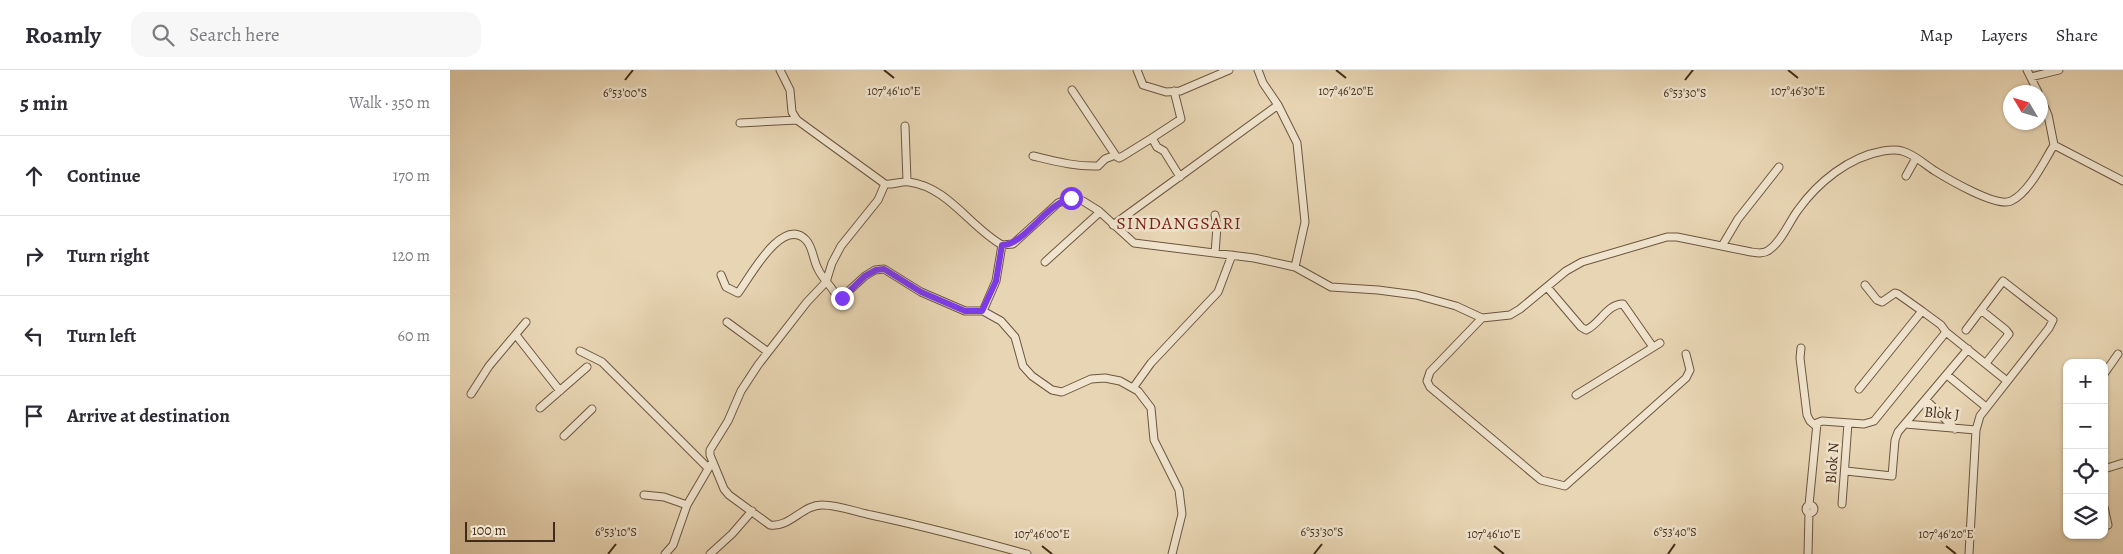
<!DOCTYPE html>
<html lang="en">
<head>
<meta charset="utf-8">
<style>
	body { margin:0; font-family:Alegreya,serif; background:#f7f7f7; color:#2b2b33 }
	.controls { position:absolute; right:15px; bottom:15px; display:grid; overflow:hidden; border-radius:10px; box-shadow:0 1px 4px #0004 }
	.controls button { width:45px; height:45px; display:grid; place-items:center; padding:0; border:0; border-bottom:1px solid #e1e1e2; background:#fff; color:#2b2b33; font:25px sans-serif }
	.compass { position:absolute; left:1553px; top:15px; width:45px; height:45px; border-radius:50%; background:#fff; box-shadow:0 1px 4px #0004; rotate:308deg }
	.scale { position:absolute; left:15px; bottom:12px; width:90px; box-sizing:border-box; padding-left:5px; border:2px solid #422b18; border-top:0; font-size:14px; line-height:18px; white-space:nowrap; color:#422b18; -webkit-text-stroke:4px #f0e4ce; paint-order:stroke }
	.stop { position:absolute; width:15px; height:15px; margin:-11px; border:4px solid #7c3aed; border-radius:50%; background:#fff }
	.stop.end { background:#7c3aed; border-color:#fff; box-shadow:0 1px 5px #0008 }
	.list { margin:0; padding:0; list-style:none }
	h2 { display:flex; justify-content:space-between; align-items:center; height:65px; margin:0; padding:0 20px; font-size:21px }
	h2 small { font-size:16px; font-weight:400; color:#7c7c81 }
	.list li { display:grid; grid-template-columns:32px 1fr auto; gap:15px; align-items:center; box-sizing:border-box; height:80px; padding:0 20px; border-top:1px solid #e1e1e2 }
	.list b { display:block; font-size:19px; white-space:nowrap }
	.list em { font-size:16px; font-style:normal; color:#7c7c81 }
	.icon { flex:none; width:28px; height:28px; fill:none; stroke:currentColor; stroke-width:2; stroke-linecap:round; stroke-linejoin:round }
	.map { position:relative; flex:none; width:1673px; height:484px; overflow:hidden }
	header { display:flex; align-items:center; gap:30px; box-sizing:border-box; height:70px; padding:0 25px; background:#fff; border-bottom:1px solid #e1e1e2 }
	header strong { font-size:24px }
	nav { display:flex; gap:28px; margin-inline-start:auto; font-size:18px }
	.search { width:350px; height:45px; background:#f7f7f7; display:flex; align-items:center; gap:12px; box-sizing:border-box; padding:0 18px; border-radius:15px; color:#7c7c81; font-size:19px }
	main { display:flex }
	aside { flex:1; background:#fff }
	.map>svg:first-child { display:block }
	.lines { fill:none; stroke-linecap:round; stroke-linejoin:round }
	.minor-casing { stroke:#6c563f; stroke-width:9 }
	.minor { stroke:#f0e4ce; stroke-width:7 }
	.route { stroke:#7c3aed; stroke-width:6 }
	.ticks { fill:none; stroke:#422b18; stroke-width:2 }
	.labels { text-anchor:middle; stroke-width:5; stroke-linejoin:round; paint-order:stroke }
	.street-label { font-size:15px; fill:#422b18; stroke:#f0e4ce }
	.quarter-label { font-size:18px; letter-spacing:1px; fill:#7a1f14; stroke:#f0e4ce }
	.ticks-label { font-size:12px; text-anchor:middle; fill:#422b18; stroke:#f0e4ce; stroke-width:5; stroke-linejoin:round; paint-order:stroke }
</style>
</head>
<body>
<header>
<strong>Roamly</strong>
<div class="search"><svg class="icon" aria-label="search" viewBox="0 0 24 24"><circle cx="10" cy="10" r="6"/><path d="M15 15l6 6"/></svg>Search here</div>
<nav><a>Map</a><a>Layers</a><a>Share</a></nav>
</header>
<main>
<aside>
<h2>5 min<small>Walk · 350 m</small></h2>
<ul class="list">
<li><svg class="icon" aria-label="ahead" viewBox="0 0 24 24"><path d="M12 20V5M6 11l6-6 6 6"/></svg><div><b>Continue</b></div><em>170 m</em></li>
<li><svg class="icon" aria-label="right" viewBox="0 0 24 24"><path d="M7 20v-9h11M14 6l5 5-5 5"/></svg><div><b>Turn right</b></div><em>120 m</em></li>
<li><svg class="icon" aria-label="left" viewBox="0 0 24 24"><path d="M17 20v-9H6M10 6l-5 5 5 5"/></svg><div><b>Turn left</b></div><em>60 m</em></li>
<li><svg class="icon" aria-label="arrive" viewBox="0 0 24 24"><path d="M6 21V4h12l-3 4 3 4H6"/></svg><div><b>Arrive at destination</b></div></li>
</ul>
</aside>
<div class="map">
<svg width="1673" height="484" viewBox="0 0 1673 484">
	<rect width="100%" height="100%" fill="#e8d5b3"/>
	<filter id="stains"><feTurbulence type="fractalNoise" baseFrequency=".004" numOctaves="4"/><feColorMatrix values="0 0 0 0 .2 0 0 0 0 .09 0 0 0 0 .02 0 0 0 .5 -.17"/></filter>
	<radialGradient id="worn" r=".72"><stop offset=".6" stop-color="#630" stop-opacity="0"/><stop offset="1" stop-color="#630" stop-opacity=".3"/></radialGradient>
	<g class="lines">
		<g class="minor-casing">
			<path id="minor" d="M 330,0 L 340,20 L 342,42 L 347,50 L 435,114 C 443,115 451,111 459,112 C 498,117 520,157 552,175 L 563,174 L 608,133 L 621,128 L 633,131 L 649,141 L 684,173 L 804,188 L 845,197 L 881,217 L 928,220 L 966,225 L 1006,236 L 1032,248 L 1060,245 L 1070,239 L 1116,201 L 1132,192 L 1217,167 L 1227,167 L 1301,182 C 1308,183 1314,184 1319,180 C 1332,171 1339,152 1348,140 C 1368,112 1399,87 1433,81 C 1439,80 1446,79 1452,81 C 1464,84 1474,94 1485,101 C 1498,109 1547,138 1561,131 C 1579,123 1594,91 1604,75
				M 687,0 L 693,15 L 716,22 L 730,21 L 779,0
				M 808,0 L 813,13 L 828,35
				M 1577,0 L 1588,22
				M 1581,7 L 1609,0
				M 622,20 L 666,86 L 669,88 L 673,86 L 702,68 L 707,77 L 714,81 L 730,107
				M 1590,27 L 1598,45 L 1604,75 L 1673,111
				M 290,53 L 347,50
				M 455,56 L 457,111
				M 702,68 L 731,49 L 724,21
				M 583,86 C 604,91 626,97 648,96 L 655,89 L 665,85
				M 1456,106 L 1466,88
				M 435,114 L 428,130 L 391,176 L 382,193 L 376,212 L 357,232 L 308,295 L 291,321 L 278,351 L 260,380 L 260,385 L 274,419 L 279,425 L 320,455 C 340,458 353,434 373,435 C 388,435 406,442 421,445 C 474,456 525,470 577,484
				M 765,145 L 767,157 L 765,183
				M 663,155 L 828,35 L 847,73 L 855,152 L 845,197
				M 1272,176 L 1288,149 L 1329,97
				M 595,192 L 650,142
				M 271,205 L 276,217 L 288,223 C 299,209 332,145 356,170 C 363,177 363,190 368,199 C 373,210 382,216 387,227 L 392,227 L 415,206 L 425,200 L 434,199 L 471,222 L 515,241 L 533,241 L 551,251 L 565,267 L 573,296 L 582,306 L 602,320 L 612,322 L 641,309 L 655,308 L 670,311 L 688,321 L 701,338 L 704,370 L 729,420 L 732,444 L 722,484
				M 1415,215 L 1427,230 L 1432,232 L 1445,223 L 1448,224 L 1472,241
				M 1097,217 L 1131,257 L 1136,260 C 1150,254 1157,234 1173,234 L 1203,277
				M 1531,240 L 1556,260 L 1559,264 L 1536,293
				M 533,241 L 546,211 L 552,175
				M 1032,248 L 980,302 L 977,311 L 980,317 L 1091,410 L 1115,416 L 1236,308 L 1240,300 L 1236,284
				M 277,252 L 318,282
				M 1516,260 L 1553,211 L 1603,250 L 1599,258 L 1530,346 L 1526,360 L 1519,484
				M 66,265 L 110,321
				M 1351,278 L 1350,288 L 1357,345 L 1360,351 L 1366,356
				M 130,281 L 152,292 L 258,398
				M 1654,304 L 1668,284
				M 1497,305 L 1536,337
				M 683,318 L 701,293 L 768,222 L 782,185
				M 1409,319 L 1472,241 L 1491,255 L 1496,262
				M 21,324 L 39,296 L 76,252
				M 1126,325 L 1210,273
				M 1476,330 L 1505,359
				M 90,338 L 137,297
				M 1455,354 L 1526,360
				M 114,366 L 142,339
				M 1654,399 L 1673,393
				M 1396,401 L 1442,406 L 1445,370 L 1448,362 L 1518,279
				M 194,425 L 214,427 L 237,435
				M 1392,434 L 1398,353
				M 1359,435 L 1367,353 L 1372,351 L 1414,354 L 1424,351 L 1496,262 L 1557,311
				M1356 439a4 4 0 1 1 8 0a4 4 0 1 1-8 0Z
				M 1654,437 L 1658,455
				M 215,484 L 223,475 L 237,435 L 261,394
				M 260,484 L 282,464 L 302,441
				M 1358,484 L 1359,443"/>
		</g>
		<use href="#minor" class="minor"/>
	</g>
	<g class="lines">
		<path class="route" d="M 392,228 L 415,206 L 426,200 L 434,199 L 471,222 L 515,241 L 532,241 L 546,211 L 552,175 C 573,176 596,134 621,128"/>
	</g>
	<path class="ticks" d="M 434,0 L 444,8M 886,0 L 896,8M 1338,0 L 1348,8M 175,10 L 183,0M 1235,10 L 1243,0M 592,476 L 602,484M 1044,476 L 1054,484M 1496,476 L 1506,484M 158,484 L 166,474M 864,484 L 872,474M 1218,484 L 1225,474"/>
	<g class="labels">
		<g class="street-label">
			<text transform="translate(1492 343) rotate(5)" y="5">Blok J</text>
			<text transform="translate(1382 393) rotate(-86)" y="5">Blok N</text>
		</g>
		<g class="quarter-label">
			<text x="729" y="159">SINDANGSARI</text>
		</g>
	</g>
	<g class="ticks-label">
		<text x="444" y="25">107°46'10"E</text>
		<text x="896" y="25">107°46'20"E</text>
		<text x="1348" y="25">107°46'30"E</text>
		<text x="175" y="27">6°53'00"S</text>
		<text x="1235" y="27">6°53'30"S</text>
		<text x="166" y="466">6°53'10"S</text>
		<text x="872" y="466">6°53'30"S</text>
		<text x="1225" y="466">6°53'40"S</text>
		<text x="592" y="468">107°46'00"E</text>
		<text x="1044" y="468">107°46'10"E</text>
		<text x="1496" y="468">107°46'20"E</text>
	</g>
	<rect width="100%" height="100%" filter="url(#stains)"/>
	<rect width="100%" height="100%" fill="url(#worn)"/>
</svg>
<div class="controls">
<button>+</button>
<button>−</button>
<button><svg class="icon" aria-label="locate" viewBox="0 0 24 24"><circle cx="12" cy="12" r="6"/><path d="M12 2v4M12 18v4M2 12h4M18 12h4"/></svg></button>
<button><svg class="icon" aria-label="layers" viewBox="0 0 24 24"><path d="M12 4l9 5-9 5-9-5zM3 14l9 5 9-5"/></svg></button>
</div>
<svg class="compass" viewBox="-18 -18 36 36"><path d="M0-13l5 13h-10z" fill="#e53935"/><path d="M0 13l5-13h-10z" fill="#7c7c81"/></svg>
<div class="scale">100 m</div>
<div class="stop" style="left:621px;top:128px"></div>
<div class="stop end" style="left:392px;top:228px"></div>
</div>
</main>
</body>
</html>
